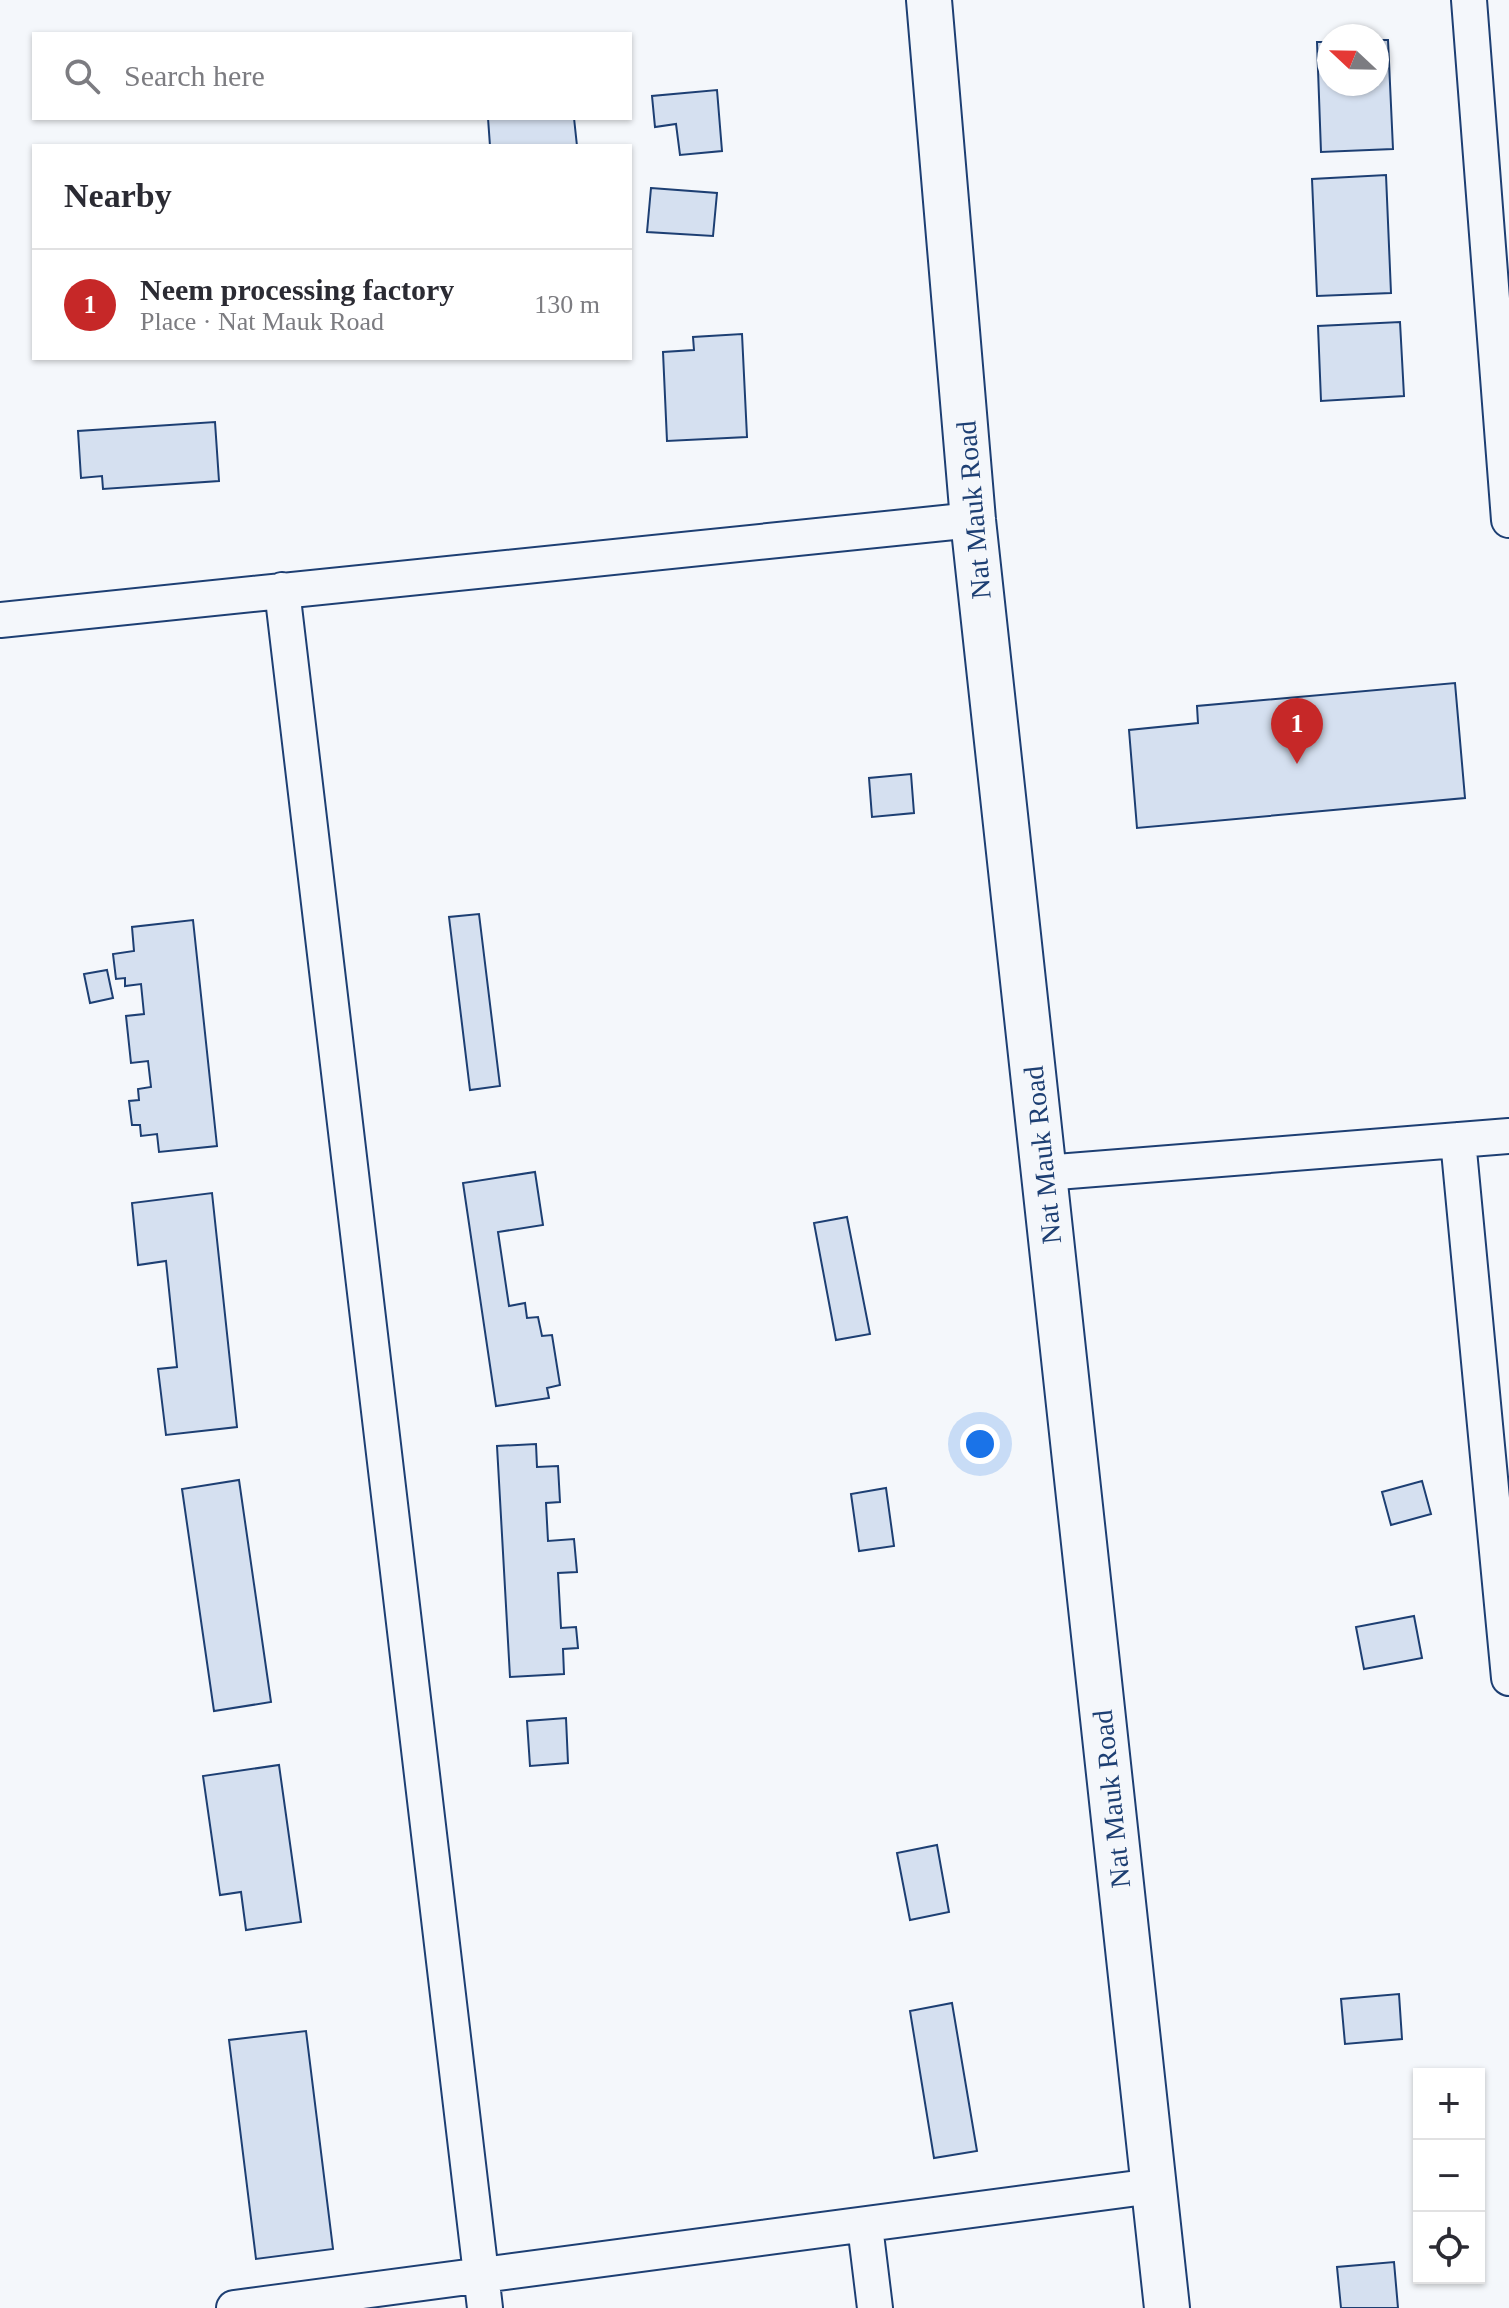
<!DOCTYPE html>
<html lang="en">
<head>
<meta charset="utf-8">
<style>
	body { margin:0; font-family:"Times New Roman",serif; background:#f2f2f3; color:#2b2b33 }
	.controls { position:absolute; right:24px; bottom:24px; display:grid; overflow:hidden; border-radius:0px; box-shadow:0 2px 6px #0004 }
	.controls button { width:72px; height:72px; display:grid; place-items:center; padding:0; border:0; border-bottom:2px solid #e1e1e2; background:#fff; color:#2b2b33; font:40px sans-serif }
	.compass { position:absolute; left:1317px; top:24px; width:72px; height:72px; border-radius:50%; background:#fff; box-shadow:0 2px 6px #0004; rotate:292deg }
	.you { position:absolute; left:980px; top:1444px; width:28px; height:28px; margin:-20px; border:6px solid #fff; border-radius:50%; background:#1a73e8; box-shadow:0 0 0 12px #1a73e833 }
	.badge { display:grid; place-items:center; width:52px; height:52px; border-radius:50%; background:#c62828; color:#fff; font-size:26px; font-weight:700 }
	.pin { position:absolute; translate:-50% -66px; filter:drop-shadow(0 2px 4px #0008) }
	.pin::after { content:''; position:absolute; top:42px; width:28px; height:24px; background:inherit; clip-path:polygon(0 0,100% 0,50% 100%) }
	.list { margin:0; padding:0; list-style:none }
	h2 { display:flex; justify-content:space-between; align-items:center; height:104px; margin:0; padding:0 32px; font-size:34px }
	h2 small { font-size:26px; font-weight:400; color:#7c7c81 }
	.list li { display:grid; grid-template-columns:52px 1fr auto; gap:24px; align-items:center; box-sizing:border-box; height:112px; padding:0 32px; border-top:2px solid #e1e1e2 }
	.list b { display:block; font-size:30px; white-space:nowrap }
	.list p { margin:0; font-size:26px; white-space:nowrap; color:#7c7c81 }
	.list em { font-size:26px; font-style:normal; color:#7c7c81 }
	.icon { flex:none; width:44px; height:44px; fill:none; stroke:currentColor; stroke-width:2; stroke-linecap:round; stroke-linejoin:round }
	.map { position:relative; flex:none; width:1509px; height:2308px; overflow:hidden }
	.search { position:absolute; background:#fff; box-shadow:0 2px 6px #0004; left:32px; top:32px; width:600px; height:88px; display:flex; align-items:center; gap:20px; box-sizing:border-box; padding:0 28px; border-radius:0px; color:#7c7c81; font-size:30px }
	.panel { position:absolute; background:#fff; box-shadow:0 2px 6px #0004; left:32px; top:144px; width:600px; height:216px; border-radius:0px }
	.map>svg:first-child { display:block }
	.building { fill:#d5e0f0; stroke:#1d3f73; stroke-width:2 }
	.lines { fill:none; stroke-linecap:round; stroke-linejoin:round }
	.street-casing { stroke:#1d3f73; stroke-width:38 }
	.highway-casing { stroke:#1d3f73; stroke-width:48 }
	.street { stroke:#f4f7fb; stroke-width:34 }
	.highway { stroke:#f4f7fb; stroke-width:44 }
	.labels { text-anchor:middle; stroke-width:6; stroke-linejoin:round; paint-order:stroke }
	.street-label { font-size:28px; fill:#1d3f73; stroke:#f4f7fb }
</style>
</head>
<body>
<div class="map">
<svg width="1509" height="2308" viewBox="0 0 1509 2308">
	<rect width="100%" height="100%" fill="#f4f7fb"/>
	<path class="building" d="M 1377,40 L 1388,40 L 1393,149 L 1321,152 L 1317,42 L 1329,42 L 1329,84 L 1377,84 Z
		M 717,90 L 722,151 L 680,155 L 676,124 L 655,127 L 652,96 Z
		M 488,118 L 574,118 L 577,146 L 490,146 Z
		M 1386,175 L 1391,293 L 1317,296 L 1312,179 Z
		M 651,188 L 717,193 L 713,236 L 647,232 Z
		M 1400,322 L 1404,396 L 1321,401 L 1318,326 Z
		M 742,334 L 747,437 L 667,441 L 663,352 L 694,350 L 693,337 Z
		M 215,422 L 219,481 L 103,489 L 102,476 L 81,478 L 78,431 Z
		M 1455,683 L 1465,798 L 1137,828 L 1129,730 L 1198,723 L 1197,706 Z
		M 911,774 L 914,813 L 872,817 L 869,778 Z
		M 479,914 L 500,1086 L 470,1090 L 449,917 Z
		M 193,920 L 217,1146 L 159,1152 L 157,1134 L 141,1136 L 140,1125 L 132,1125 L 129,1101 L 139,1100 L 138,1089 L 151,1087 L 148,1061 L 131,1063 L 126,1016 L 144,1014 L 141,984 L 125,986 L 125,978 L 116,979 L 113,954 L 134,951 L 132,927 Z
		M 107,970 L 113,998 L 90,1003 L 84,974 Z
		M 535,1172 L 543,1225 L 498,1232 L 509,1306 L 525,1303 L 527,1318 L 538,1317 L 542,1336 L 552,1335 L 560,1385 L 547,1388 L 549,1398 L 496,1406 L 463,1183 Z
		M 212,1193 L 237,1427 L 166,1435 L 158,1369 L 177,1367 L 166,1261 L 138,1265 L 132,1203 Z
		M 847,1217 L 870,1334 L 836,1340 L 814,1223 Z
		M 536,1444 L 537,1467 L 558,1466 L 560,1502 L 546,1503 L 548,1541 L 574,1539 L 577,1572 L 558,1573 L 561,1628 L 576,1627 L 578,1648 L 563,1649 L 564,1674 L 510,1677 L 497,1446 Z
		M 239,1480 L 271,1702 L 214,1711 L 182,1489 Z
		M 1422,1481 L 1431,1514 L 1391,1525 L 1382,1492 Z
		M 886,1488 L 894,1546 L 859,1551 L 851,1494 Z
		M 1414,1616 L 1422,1658 L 1364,1669 L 1356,1627 Z
		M 566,1718 L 568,1763 L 530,1766 L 527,1721 Z
		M 279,1765 L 301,1922 L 246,1930 L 241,1892 L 220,1895 L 203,1776 Z
		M 937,1845 L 949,1912 L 910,1920 L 897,1853 Z
		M 1399,1994 L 1402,2039 L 1345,2044 L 1341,1999 Z
		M 952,2003 L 977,2151 L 934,2158 L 910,2011 Z
		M 306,2031 L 333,2249 L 256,2259 L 229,2040 Z
		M 1394,2262 L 1398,2308 L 1341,2308 L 1337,2267 Z"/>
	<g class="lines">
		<g class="street-casing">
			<path id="street" d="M 1469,0 L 1509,520
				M 282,590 L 485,2308
				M 0,620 L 973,520
				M 1458,1140 L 1509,1678
				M 1044,1173 L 1509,1136
				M 865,2226 L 875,2308
				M 234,2308 L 1153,2186"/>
		</g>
		<g class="highway-casing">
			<path id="highway" d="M 929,0 L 973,520 L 1167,2308"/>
		</g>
		<use href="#street" class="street"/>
		<use href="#highway" class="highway"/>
	</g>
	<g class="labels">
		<g class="street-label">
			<text transform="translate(973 510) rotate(-95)" y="10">Nat Mauk Road</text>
			<text transform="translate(1042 1155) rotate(-96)" y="10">Nat Mauk Road</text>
			<text transform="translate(1111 1799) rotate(-96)" y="10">Nat Mauk Road</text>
		</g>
	</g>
</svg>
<div class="controls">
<button>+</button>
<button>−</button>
<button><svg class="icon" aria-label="locate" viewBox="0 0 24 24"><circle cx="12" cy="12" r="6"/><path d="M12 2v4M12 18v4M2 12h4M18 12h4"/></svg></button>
</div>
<svg class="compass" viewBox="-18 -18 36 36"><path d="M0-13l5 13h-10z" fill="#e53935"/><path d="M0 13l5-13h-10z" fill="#7c7c81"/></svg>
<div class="you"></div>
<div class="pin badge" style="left:1297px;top:764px">1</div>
<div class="search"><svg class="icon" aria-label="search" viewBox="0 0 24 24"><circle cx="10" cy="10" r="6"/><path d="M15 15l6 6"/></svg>Search here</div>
<section class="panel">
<h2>Nearby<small></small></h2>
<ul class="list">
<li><span class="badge">1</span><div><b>Neem processing factory</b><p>Place · Nat Mauk Road</p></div><em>130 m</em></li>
</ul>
</section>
</div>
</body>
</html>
